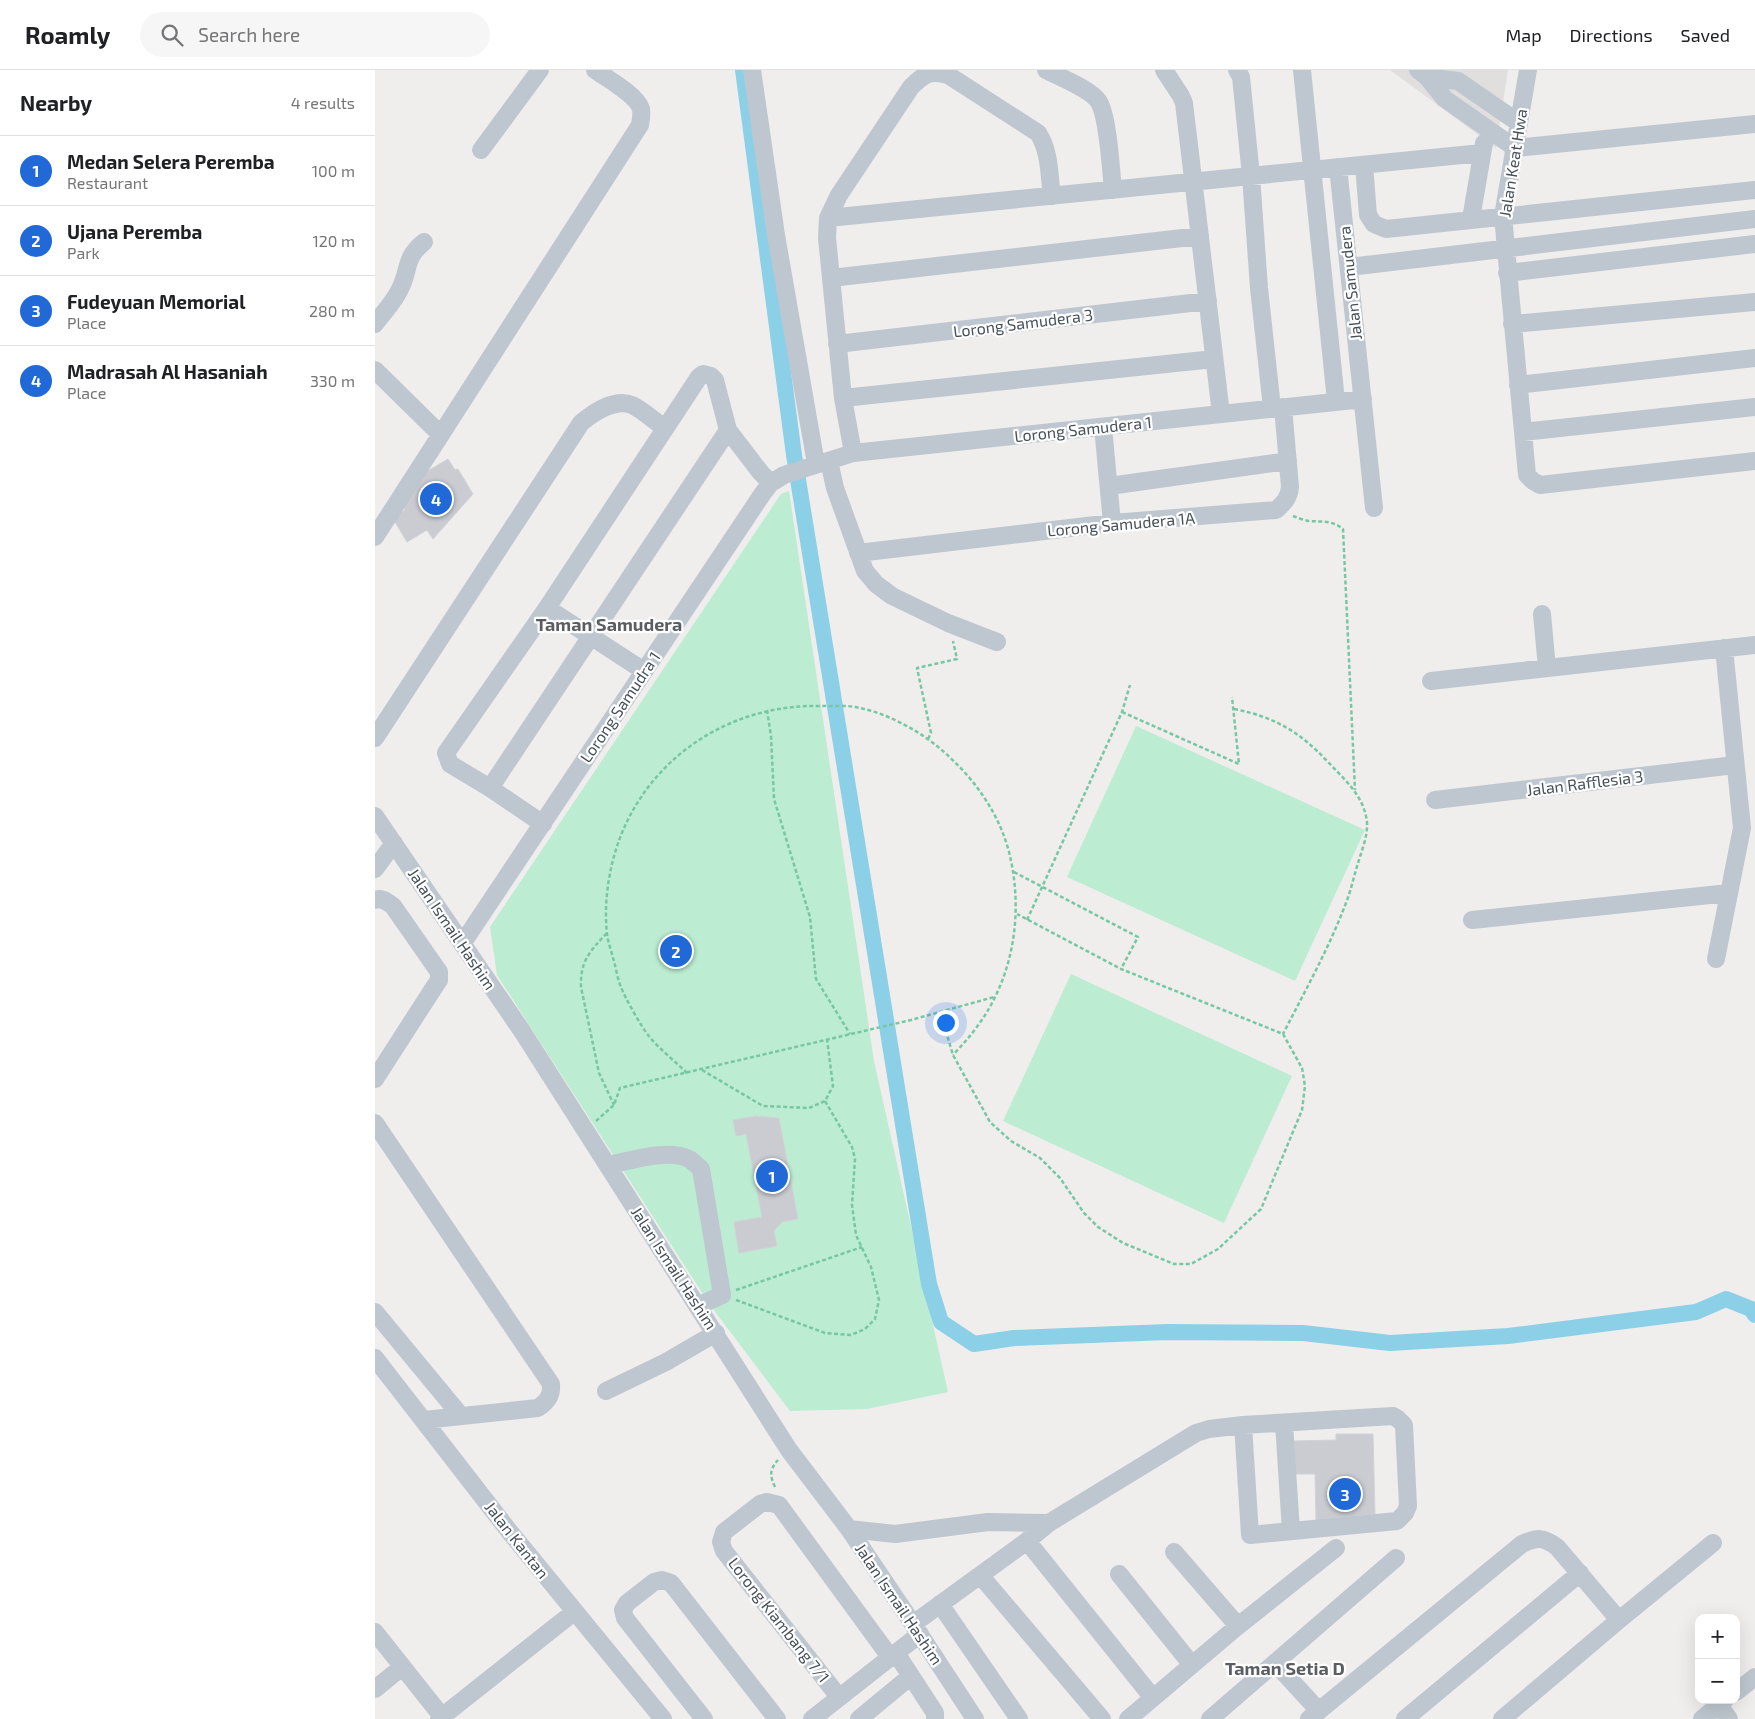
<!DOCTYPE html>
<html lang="en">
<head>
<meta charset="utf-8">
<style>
	body { margin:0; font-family:"Exo 2",sans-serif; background:#f6f6f6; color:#202124 }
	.controls { position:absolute; right:15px; bottom:15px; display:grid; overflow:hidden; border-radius:10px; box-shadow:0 5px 20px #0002 }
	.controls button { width:45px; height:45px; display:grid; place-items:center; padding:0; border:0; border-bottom:1px solid #e0e0e0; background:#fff; color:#202124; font:25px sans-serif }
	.you { position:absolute; left:570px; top:952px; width:18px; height:18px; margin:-12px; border:4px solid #fff; border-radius:50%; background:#1a73e8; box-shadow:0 0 0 8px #1a73e833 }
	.badge { display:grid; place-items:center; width:32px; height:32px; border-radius:50%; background:#2169d6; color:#fff; font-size:16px; font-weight:700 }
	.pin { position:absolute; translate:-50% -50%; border:2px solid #fff; box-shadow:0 1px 5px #0006 }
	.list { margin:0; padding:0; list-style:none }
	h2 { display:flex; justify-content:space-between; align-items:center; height:65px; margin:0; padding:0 20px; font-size:21px }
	h2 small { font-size:16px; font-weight:400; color:#757577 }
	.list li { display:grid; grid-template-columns:32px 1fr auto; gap:15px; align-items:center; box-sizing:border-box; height:70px; padding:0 20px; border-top:1px solid #e0e0e0 }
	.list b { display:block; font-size:19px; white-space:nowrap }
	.list p { margin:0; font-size:16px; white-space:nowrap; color:#757577 }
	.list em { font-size:16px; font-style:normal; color:#757577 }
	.icon { flex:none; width:28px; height:28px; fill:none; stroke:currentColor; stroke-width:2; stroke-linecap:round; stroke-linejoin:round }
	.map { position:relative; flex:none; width:1380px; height:1649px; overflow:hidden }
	header { display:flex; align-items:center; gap:30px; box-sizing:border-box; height:70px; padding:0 25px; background:#fff; border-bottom:1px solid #e0e0e0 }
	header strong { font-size:24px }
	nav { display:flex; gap:28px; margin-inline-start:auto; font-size:18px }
	.search { width:350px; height:45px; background:#f6f6f6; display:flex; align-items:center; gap:12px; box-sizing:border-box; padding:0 18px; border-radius:28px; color:#757577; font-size:19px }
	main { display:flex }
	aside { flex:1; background:#fff }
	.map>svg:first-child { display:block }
	.education { fill:#e1dede }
	.green { fill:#bcecd1 }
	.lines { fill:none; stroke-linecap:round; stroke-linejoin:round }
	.canal { stroke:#8bd0e7; stroke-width:16 }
	.building { fill:#caccd2; stroke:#d1d3d8 }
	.path { stroke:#76c8a3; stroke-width:2.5; stroke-dasharray:4 2.5; stroke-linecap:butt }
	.minor { stroke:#bec7cf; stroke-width:18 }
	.labels { text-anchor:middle; stroke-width:4.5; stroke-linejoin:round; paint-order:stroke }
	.street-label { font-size:16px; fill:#465059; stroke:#fff }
	.neighbourhood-label { font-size:18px; font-weight:bold; fill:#5a5d62; stroke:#fff }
</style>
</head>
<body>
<header>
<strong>Roamly</strong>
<div class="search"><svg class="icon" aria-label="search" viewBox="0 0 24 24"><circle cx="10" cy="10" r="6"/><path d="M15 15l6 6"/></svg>Search here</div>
<nav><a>Map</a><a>Directions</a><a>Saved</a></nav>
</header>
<main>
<aside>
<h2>Nearby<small>4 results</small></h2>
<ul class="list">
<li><span class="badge">1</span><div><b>Medan Selera Peremba</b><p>Restaurant</p></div><em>100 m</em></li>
<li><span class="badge">2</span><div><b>Ujana Peremba</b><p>Park</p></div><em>120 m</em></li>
<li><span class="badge">3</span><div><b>Fudeyuan Memorial</b><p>Place</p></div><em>280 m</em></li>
<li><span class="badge">4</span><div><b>Madrasah Al Hasaniah</b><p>Place</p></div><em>330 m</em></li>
</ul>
</aside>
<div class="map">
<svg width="1380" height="1649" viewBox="0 0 1380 1649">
	<rect width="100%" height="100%" fill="#f0eded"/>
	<path class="education" d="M 1015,0 L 1133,0 L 1121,78 Z"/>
	<path class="green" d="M 414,421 L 499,991 L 573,1322 L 492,1339 L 415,1341 L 335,1235 L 122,905 L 115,857 L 406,424 Z
		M 761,656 L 990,760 L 920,911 L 692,807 Z
		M 696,904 L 917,1006 L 849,1153 L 628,1051 Z"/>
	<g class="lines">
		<path class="canal" d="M 368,0 L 419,385 L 554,1214 L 566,1252 L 599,1274 L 639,1268 L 792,1262 L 928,1263 L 1015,1273 L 1133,1266 L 1321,1242 L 1351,1229 L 1376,1239 L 1380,1245"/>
	</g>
	<path class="building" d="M 73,389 L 80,400 L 83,399 L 98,424 L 58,469 L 52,460 L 32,472 L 17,447 L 30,440 L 26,434 L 39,409 Z
		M 381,1046 L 404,1048 L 423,1149 L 407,1152 L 399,1161 L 402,1176 L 364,1183 L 359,1152 L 387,1147 L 371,1064 L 361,1066 L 358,1050 Z
		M 961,1364 L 998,1364 L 1000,1444 L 941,1450 L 940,1404 L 920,1404 L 919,1371 L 961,1370 Z"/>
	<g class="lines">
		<path class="path" d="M 918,446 C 923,448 929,450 934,451 C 947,452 957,450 968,459 L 980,720
			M 859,639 C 900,647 925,662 953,692 C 970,710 989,726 992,752 C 993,765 987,780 983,793 C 979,806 976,820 971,833 C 954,878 930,921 908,964
			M 392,640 L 396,666 L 399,729 L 435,847 L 441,909 L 475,964
			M 747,642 L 864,694 L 857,627
			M 553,669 L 556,663 L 542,598 L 582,589 L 578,571
			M 639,802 L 763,867 L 746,899
			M 652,850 L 747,642 L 755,615
			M 232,863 C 215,881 205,891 206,917 L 224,1003 L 239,1035
			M 565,942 L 578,985 L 615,1052 L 636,1071 L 665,1088 L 685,1108 L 709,1143 L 723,1157 L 748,1173 L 799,1194 L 816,1194 L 843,1179 L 886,1139 L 927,1040 L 930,1016 L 927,998 L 908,964 L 746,899 L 642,844
			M 327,1000 L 388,1036 L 434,1038 L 450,1031 L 458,1016 L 452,969
			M 312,1003 C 300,991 284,979 273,965 C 266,956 250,928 246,917 C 242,908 241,897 238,888 C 236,880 233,872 232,864 C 230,846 231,826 234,809 C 251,704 342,633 447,636 C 455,636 464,636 472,636 C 504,639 538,657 562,676 C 596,704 623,740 634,782 C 649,842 639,908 601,958 C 594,968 586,976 578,985
			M 221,1051 L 239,1035 L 245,1018 L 536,950 L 619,927
			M 361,1220 L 487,1177
			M 361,1230 L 450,1263 L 476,1265 L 490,1259 L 500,1249 L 504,1230 L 496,1197 L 481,1165 L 477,1135 L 480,1089 L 477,1077 L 450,1031
			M 400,1417 C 395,1406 394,1400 403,1390"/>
		<path class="minor" d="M 377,0 L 401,165 L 441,394
			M 671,0 C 684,7 716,19 724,32 C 733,47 736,100 738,120
			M 789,0 L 806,26 L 809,33 L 846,344
			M 862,0 L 866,7 L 876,106 L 884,218 L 897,338
			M 927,0 L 961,331
			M 1043,0 L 1052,7 L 1070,29 L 1140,78 L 1380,54
			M 1153,0 L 1128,146 L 1152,405 L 1158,411 L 1165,415 L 1380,391
			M 1052,7 L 1083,11 L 1144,53
			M 106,80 L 165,0
			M 989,95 L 993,145 L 999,154 L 1011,159 L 1380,120
			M 963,97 L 999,438
			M 453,148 L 1107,83
			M 1096,149 L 1109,73
			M 974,197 L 1380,149
			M 1132,203 L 1380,174
			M 456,208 L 825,166
			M 0,254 C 8,243 19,232 25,219 C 35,199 29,188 49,172
			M 1137,254 L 1380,232
			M 462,274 L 833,231
			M 0,300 L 66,365
			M 1143,315 L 1380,288
			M 468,328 L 839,289
			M 728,357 L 737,453
			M 1148,362 L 1380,337
			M 478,383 L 468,328 L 452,168 L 453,148 L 464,125 L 536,17 C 549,4 555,0 573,5 L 663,63 C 675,81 674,105 677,126
			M 454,391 L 460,418 L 490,501 L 501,514 L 517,526 L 573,553 L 622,572
			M 734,416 L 913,391
			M 0,467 L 265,55 C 266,49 267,44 266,39 C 262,25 231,8 220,0
			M 483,483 L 737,453 L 901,440 C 909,433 914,428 915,417 L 908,337
			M 172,538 L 269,601
			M 1167,544 L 1172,598
			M 1056,611 L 1380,575
			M 0,668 L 206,353 C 218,343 240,328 257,335 C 268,340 279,351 290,358
			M 115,718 L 353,360
			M 1060,730 L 1360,695
			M 0,746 L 147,961 L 414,1380 L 474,1459 L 538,1554 L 600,1649
			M 168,754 L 115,718 L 75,694 L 71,683 L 172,538 L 324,307 L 328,304 L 336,306 L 340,310 L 353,360 L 386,403 L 396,413
			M 0,799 L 19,773
			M 0,830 C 7,827 12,832 18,836 L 64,902 L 64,910 L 58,919 L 0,1009
			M 1097,850 L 1354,823
			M 87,874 L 388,423 L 396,413 L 409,405 L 478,383 L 988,329
			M 1341,889 L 1367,758 L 1349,578
			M 0,1053 L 176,1314 C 177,1325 173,1331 163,1338 L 49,1350
			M 233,1095 C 255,1091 293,1078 314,1089 C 318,1091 322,1096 326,1099 L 347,1225 L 323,1236
			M 0,1242 L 86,1346
			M 0,1288 L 134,1461 L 288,1649
			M 231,1321 L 291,1292 L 341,1263
			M 909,1353 L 916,1461
			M 474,1459 L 520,1464 L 613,1452 L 674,1453
			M 652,1471 L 778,1628
			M 799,1482 L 863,1556
			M 744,1504 L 817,1595
			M 605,1505 L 727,1649
			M 565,1534 L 644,1649
			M 538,1554 L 652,1471 L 674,1453 L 821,1363 L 834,1359 L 868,1355 L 1018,1346 L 1023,1349 L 1029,1355 L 1033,1436 L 1030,1443 L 1022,1451 L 875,1465 L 868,1355
			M 0,1562 L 69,1649
			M 521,1583 L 560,1643 L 560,1649
			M 900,1593 L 944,1641
			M 0,1619 L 27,1597
			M 1361,1622 L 1380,1607
			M 464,1627 L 349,1481 L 346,1472 L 349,1462 L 385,1434 L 392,1432 L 404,1435 L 515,1587
			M 1344,1635 L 1354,1649
			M 64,1649 L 199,1542
			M 329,1649 L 250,1548 L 248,1540 L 252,1533 L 279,1512 L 287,1510 L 296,1513 L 402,1649
			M 437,1649 L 545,1564
			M 484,1649 L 536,1606
			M 753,1649 L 863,1556 L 961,1478
			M 835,1649 L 1021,1488
			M 934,1649 L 1147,1474 C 1163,1467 1168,1467 1182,1477 L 1244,1550
			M 1030,1649 L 1205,1503
			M 1127,1649 L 1244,1550 L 1338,1473
			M 1327,1649 L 1350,1630"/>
	</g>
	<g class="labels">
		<g class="street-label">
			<text transform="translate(1138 93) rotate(-81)" y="6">Jalan Keat Hwa</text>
			<text transform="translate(975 213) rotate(-96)" y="6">Jalan Samudera</text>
			<text transform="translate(648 253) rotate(-7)" y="6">Lorong Samudera 3</text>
			<text transform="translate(708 359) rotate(-6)" y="6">Lorong Samudera 1</text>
			<text transform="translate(746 454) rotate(-5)" y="6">Lorong Samudera 1A</text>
			<text transform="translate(245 637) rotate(-56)" y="6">Lorong Samudra 1</text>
			<text transform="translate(1210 713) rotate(-7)" y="6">Jalan Rafflesia 3</text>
			<text transform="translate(77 859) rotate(56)" y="6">Jalan Ismail Hashim</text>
			<text transform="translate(299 1198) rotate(57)" y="6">Jalan Ismail Hashim</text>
			<text transform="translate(142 1470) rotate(52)" y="6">Jalan Kantan</text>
			<text transform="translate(524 1534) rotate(56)" y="6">Jalan Ismail Hashim</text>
			<text transform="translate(404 1550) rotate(52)" y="6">Lorong Kiambang 7/1</text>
		</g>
		<g class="neighbourhood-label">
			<text x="234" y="561">Taman Samudera</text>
			<text x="910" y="1605">Taman Setia D</text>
		</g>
	</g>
</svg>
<div class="controls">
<button>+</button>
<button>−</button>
</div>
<div class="you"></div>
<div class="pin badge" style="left:397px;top:1106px">1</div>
<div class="pin badge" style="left:301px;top:881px">2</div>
<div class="pin badge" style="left:970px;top:1424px">3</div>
<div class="pin badge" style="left:61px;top:429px">4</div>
</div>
</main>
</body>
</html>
